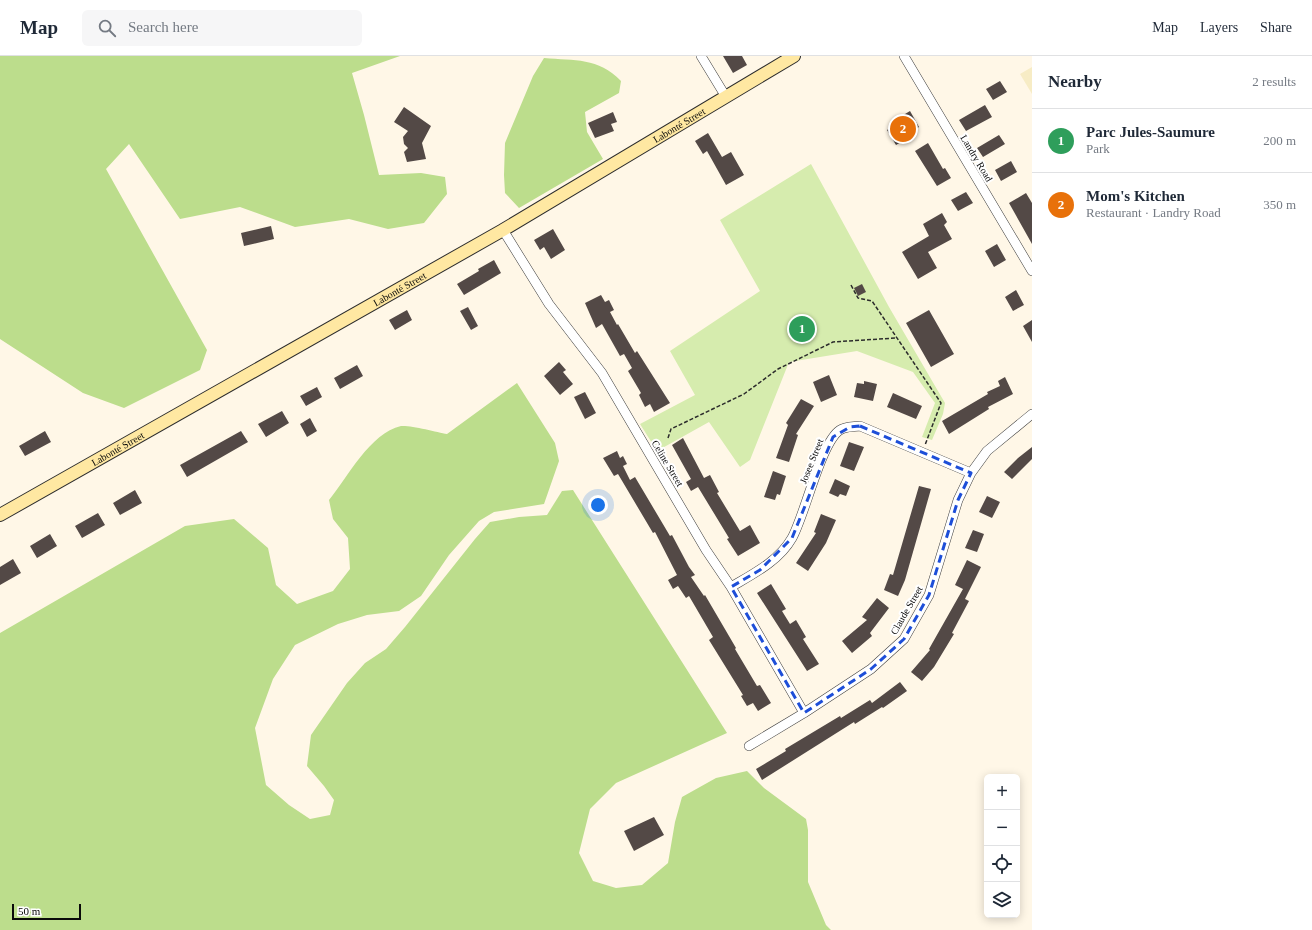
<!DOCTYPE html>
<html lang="en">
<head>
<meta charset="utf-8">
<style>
	body { margin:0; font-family:Georgia,serif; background:#f6f6f7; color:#1f2937 }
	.controls { position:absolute; right:12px; bottom:12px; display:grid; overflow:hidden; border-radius:6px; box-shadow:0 2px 10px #0003 }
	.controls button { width:36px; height:36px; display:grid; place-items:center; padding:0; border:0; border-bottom:1px solid #e0e1e3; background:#fff; color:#1f2937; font:20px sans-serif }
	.scale { position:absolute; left:12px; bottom:10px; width:69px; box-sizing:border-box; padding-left:4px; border:2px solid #0a0a0a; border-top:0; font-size:11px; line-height:14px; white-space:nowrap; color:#0a0a0a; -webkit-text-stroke:3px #fff; paint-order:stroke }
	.you { position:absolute; left:598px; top:449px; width:14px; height:14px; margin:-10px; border:3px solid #fff; border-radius:50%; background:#1a73e8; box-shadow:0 0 0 6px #1a73e833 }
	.badge { display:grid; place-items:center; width:26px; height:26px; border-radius:50%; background:#c31937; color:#fff; font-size:13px; font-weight:700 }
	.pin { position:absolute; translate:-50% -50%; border:2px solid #fff; box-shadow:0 1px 4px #0006 }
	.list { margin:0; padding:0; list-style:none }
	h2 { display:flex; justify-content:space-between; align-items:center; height:52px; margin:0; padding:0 16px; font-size:17px }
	h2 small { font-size:13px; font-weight:400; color:#747a83 }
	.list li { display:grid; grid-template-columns:26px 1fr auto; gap:12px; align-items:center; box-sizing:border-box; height:64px; padding:0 16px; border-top:1px solid #e0e1e3 }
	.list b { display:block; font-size:15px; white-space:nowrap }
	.list p { margin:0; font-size:13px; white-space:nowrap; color:#747a83 }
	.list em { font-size:13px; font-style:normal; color:#747a83 }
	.icon { flex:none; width:22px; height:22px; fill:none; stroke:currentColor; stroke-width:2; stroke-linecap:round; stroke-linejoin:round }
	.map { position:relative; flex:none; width:1032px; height:874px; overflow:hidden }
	header { display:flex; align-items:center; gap:24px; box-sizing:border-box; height:56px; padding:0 20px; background:#fff; border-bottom:1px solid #e0e1e3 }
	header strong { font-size:19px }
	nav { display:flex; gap:22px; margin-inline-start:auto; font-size:14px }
	.search { width:280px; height:36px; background:#f6f6f7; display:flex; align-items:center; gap:10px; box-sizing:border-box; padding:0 14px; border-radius:6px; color:#747a83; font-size:15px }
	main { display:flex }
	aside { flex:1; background:#fff }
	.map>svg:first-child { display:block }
	.farmland { fill:#f7ecc5 }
	.green { fill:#d6ecae }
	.forest { fill:#bcdd8c }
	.building { fill:#534946 }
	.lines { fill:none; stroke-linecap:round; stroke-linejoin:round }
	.street-casing { stroke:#3d3d3d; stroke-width:10 }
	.secondary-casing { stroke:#2c2c2c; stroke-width:14 }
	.path { stroke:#2c2c2c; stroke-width:1.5; stroke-dasharray:4 2; stroke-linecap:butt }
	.street { stroke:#fff; stroke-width:9 }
	.secondary { stroke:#ffe8a2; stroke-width:12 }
	.marked { fill:none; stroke:#1d4ed8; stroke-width:3; stroke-dasharray:8 5; stroke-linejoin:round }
	.labels { text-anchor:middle; stroke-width:4; stroke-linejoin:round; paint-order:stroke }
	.street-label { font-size:10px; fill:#0a0a0a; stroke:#fff }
</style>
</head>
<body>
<header>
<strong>Map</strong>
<div class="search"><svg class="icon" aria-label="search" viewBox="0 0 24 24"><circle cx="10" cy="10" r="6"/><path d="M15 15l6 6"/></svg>Search here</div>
<nav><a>Map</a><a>Layers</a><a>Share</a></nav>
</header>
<main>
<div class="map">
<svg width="1032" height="874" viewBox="0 0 1032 874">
	<rect width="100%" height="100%" fill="#fff7e7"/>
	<path class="farmland" d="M 1032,11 L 1032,38 L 1020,18 Z"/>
	<path class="green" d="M 811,108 L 889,251 L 945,347 L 943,358 L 932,384 L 922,381 L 935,347 L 913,316 L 857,295 L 789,306 L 750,404 L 740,411 L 709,366 L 657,395 L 640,368 L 695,339 L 670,295 L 760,235 L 720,164 Z"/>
	<path class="forest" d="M 0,0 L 400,0 L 352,17 L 364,59 L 379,119 L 421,117 L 445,121 L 447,138 L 424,167 L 388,173 L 349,163 L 295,171 L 240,151 L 180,163 L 129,88 L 106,113 L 207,294 L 200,314 L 124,352 L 83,337 L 0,283 Z
		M 544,2 C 575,5 598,1 621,25 L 619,37 L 585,56 L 587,76 L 603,103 L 519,152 L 505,137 L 504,119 L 505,87 L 533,20 Z
		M 517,327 L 555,387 L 559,405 L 544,448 L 494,456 L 479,465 L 449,499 L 421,540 L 399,555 L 367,559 L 338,568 L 295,589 L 273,623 L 255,672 L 266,729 L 289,749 L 310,763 L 330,759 L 334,744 L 324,730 L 307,710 L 311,679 L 347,627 L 365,607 L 386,593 L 405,571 L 475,483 L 490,466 L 519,461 L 547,459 L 562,435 L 573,434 L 727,677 L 616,727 L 590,753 L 579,797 L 593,825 L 616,832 L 642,829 L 668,807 L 675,766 L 682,741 L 716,722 L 747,715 L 764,732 L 806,763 L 808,774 L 808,826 L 826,869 L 831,874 L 0,874 L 0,577 L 185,470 L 234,463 L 268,492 L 276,529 L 297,548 L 333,535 L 350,513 L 348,482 L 333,463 L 329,444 C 348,421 370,377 401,370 C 410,369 437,376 447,378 Z"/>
	<path class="building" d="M 723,0 L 742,0 L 747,9 L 733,17 Z
		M 1000,25 L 1007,36 L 993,44 L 986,33 Z
		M 985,49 L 992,61 L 966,75 L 959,64 Z
		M 404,51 L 431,70 L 422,87 L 426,103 L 407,106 L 404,96 L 408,92 L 404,88 L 403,81 L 408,75 L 394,66 Z
		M 910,55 L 919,71 L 906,79 L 908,82 L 896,89 L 887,74 L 897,68 L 895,64 Z
		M 613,56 L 617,66 L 611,68 L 614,75 L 595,82 L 588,67 Z
		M 708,77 L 722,101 L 731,96 L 744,119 L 726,129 L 707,95 L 703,98 L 695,85 Z
		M 999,79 L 1005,88 L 983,101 L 977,92 Z
		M 928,87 L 943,113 L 945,112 L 951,122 L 937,130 L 915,95 Z
		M 1011,105 L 1017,116 L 1001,125 L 995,114 Z
		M 966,136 L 973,147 L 958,155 L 951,144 Z
		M 1026,137 L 1032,147 L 1032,188 L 1009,147 Z
		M 942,157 L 947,166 L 944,169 L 952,183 L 928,196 L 937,212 L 918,223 L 902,196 L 929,180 L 923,168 Z
		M 271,170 L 274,183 L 244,190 L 241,177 Z
		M 553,173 L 565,194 L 551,203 L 544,191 L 540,194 L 534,184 Z
		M 997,188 L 1006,204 L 994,211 L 985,195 Z
		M 494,204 L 501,217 L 464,239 L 457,228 L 479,215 L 478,213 Z
		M 862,228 L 866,236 L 858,240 L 854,232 Z
		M 1016,234 L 1024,249 L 1013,255 L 1005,241 Z
		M 601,239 L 605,246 L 609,244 L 614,254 L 610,256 L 617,269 L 618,268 L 635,297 L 637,295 L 670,347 L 654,356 L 650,348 L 645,351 L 639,339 L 641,337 L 628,315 L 632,312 L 624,298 L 620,300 L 602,268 L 596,272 L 585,247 Z
		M 468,251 L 478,270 L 471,274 L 460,255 Z
		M 407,254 L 412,264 L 395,274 L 389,264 Z
		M 929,254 L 954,298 L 931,311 L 906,267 Z
		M 1032,264 L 1032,286 L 1023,270 Z
		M 559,306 L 566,314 L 563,316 L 573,328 L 560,339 L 544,320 Z
		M 357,309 L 363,320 L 340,333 L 334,322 Z
		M 829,319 L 837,339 L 821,346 L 813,326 Z
		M 1005,321 L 1013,338 L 988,351 L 989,353 L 949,378 L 942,365 L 988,338 L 987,336 L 1000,330 L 998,325 Z
		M 864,325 L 877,328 L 873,345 L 854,341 L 857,327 L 864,328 Z
		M 317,331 L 322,341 L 306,350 L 300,340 Z
		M 585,336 L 596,357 L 585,363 L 574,341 Z
		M 893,337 L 922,350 L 916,363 L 887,351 Z
		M 801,343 L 814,350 L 796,378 L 798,379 L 789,406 L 776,402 L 788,369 L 786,367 Z
		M 282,355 L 289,367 L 266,381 L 258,368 Z
		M 310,362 L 317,375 L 307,381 L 300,368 Z
		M 45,375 L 51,386 L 25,400 L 19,390 Z
		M 241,375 L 248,386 L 187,421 L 180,409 Z
		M 683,382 L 704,422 L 710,419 L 719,436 L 717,437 L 740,475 L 750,469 L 760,487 L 738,500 L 727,483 L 729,482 L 698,431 L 691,435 L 686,426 L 691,423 L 672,389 Z
		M 849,386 L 864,391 L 854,415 L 840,410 Z
		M 1032,391 L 1032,403 L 1012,423 L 1004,416 L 1018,402 Z
		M 617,395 L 620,402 L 623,400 L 627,408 L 623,410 L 630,424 L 635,421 L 670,480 L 672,479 L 689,511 L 695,519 L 691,521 L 704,540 L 705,539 L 736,592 L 735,593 L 757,630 L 760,629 L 771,647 L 758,655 L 753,647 L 747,650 L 741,640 L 743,639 L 709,584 L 713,581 L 689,540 L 686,542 L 678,530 L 673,533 L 668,524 L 677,519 L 655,476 L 653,477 L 618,418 L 614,420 L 603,402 Z
		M 773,415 L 786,420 L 780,439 L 777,438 L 775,444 L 764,441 Z
		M 835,423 L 850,430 L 846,440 L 840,438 L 838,441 L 829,437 Z
		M 919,430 L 931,433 L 905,524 L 898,540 L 884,534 L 890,518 L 893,519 Z
		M 135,434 L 142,447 L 120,459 L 113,447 Z
		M 987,440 L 1000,446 L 992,462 L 979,456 Z
		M 98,457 L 105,469 L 82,482 L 75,470 Z
		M 821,458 L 836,464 L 826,487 L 808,515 L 796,507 L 816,477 L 814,476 Z
		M 973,474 L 984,478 L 977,496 L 965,492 Z
		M 50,478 L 57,490 L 37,502 L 30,490 Z
		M 13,503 L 21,517 L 0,529 L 0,511 Z
		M 967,504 L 981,511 L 965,543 L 969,545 L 952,577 L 954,578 L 934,611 L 922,625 L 911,616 L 930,594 L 929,593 L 963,533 L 955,529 Z
		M 771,528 L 786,553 L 782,555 L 790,568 L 796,564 L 806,581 L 803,583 L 819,608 L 807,615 L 757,537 Z
		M 877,542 L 889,552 L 870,577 L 872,580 L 852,597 L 842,585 L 867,564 L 862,561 Z
		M 900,626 L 907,635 L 883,652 L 882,651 L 855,668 L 854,666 L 762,724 L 756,713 L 786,695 L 785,693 L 840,660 L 841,662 L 870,644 L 872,647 Z
		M 654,761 L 664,779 L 634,795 L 624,775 Z"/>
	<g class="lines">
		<g class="street-casing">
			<path id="street" d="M 701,0 L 726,41
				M 904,0 L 1032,215
				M 503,174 L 549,248 L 602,317 L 706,494 L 731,531 L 804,657
				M 731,531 C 753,518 779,505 792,482 C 805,459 821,386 840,374 C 846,370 854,371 860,370 L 971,417
				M 749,690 L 804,657 L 871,613 L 904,583 L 929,539 L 958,444 L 971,417 L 987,395 L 1032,358"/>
		</g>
		<g class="secondary-casing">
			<g id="secondary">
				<path id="s1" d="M 0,459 L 503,174 L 794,0"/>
			</g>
		</g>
		<path class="path" d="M 851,229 L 858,242 L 872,245 L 941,347 L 925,389
			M 668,382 L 671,373 L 744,338 L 778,313 L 833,286 L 896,282"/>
		<use href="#street" class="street"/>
		<use href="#secondary" class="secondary"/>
	</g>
	<path class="marked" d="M 860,370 L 971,417 L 958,444 L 929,539 L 904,583 L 871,613 L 804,657 L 731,531 L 760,514 L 792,482 L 833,381 L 850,371 Z"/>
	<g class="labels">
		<g class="street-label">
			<text dy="4" stroke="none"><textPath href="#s1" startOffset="783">Labonté Street</textPath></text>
			<text transform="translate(977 102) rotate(59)" y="4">Landry Road</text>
			<text dy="4" stroke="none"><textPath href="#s1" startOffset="459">Labonté Street</textPath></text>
			<text dy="4" stroke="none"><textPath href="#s1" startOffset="135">Labonté Street</textPath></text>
			<text transform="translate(811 405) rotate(-68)" y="4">Josee Street</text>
			<text transform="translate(668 407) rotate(59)" y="4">Celine Street</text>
			<text transform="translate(906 554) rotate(-60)" y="4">Claude Street</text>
		</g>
	</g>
</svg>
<div class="controls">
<button>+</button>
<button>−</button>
<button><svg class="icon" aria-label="locate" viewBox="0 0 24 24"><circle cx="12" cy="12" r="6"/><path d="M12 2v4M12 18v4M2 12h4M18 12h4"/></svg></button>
<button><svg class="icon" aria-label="layers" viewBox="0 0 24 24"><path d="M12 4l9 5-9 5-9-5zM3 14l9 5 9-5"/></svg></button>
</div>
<div class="scale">50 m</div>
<div class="you"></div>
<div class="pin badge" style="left:802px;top:273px;background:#2e9e5b">1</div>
<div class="pin badge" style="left:903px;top:73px;background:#e8710a">2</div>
</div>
<aside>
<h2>Nearby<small>2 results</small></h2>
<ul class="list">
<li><span class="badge" style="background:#2e9e5b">1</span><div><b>Parc Jules-Saumure</b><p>Park</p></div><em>200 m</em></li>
<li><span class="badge" style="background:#e8710a">2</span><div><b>Mom's Kitchen</b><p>Restaurant · Landry Road</p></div><em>350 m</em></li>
</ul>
</aside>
</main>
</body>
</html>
